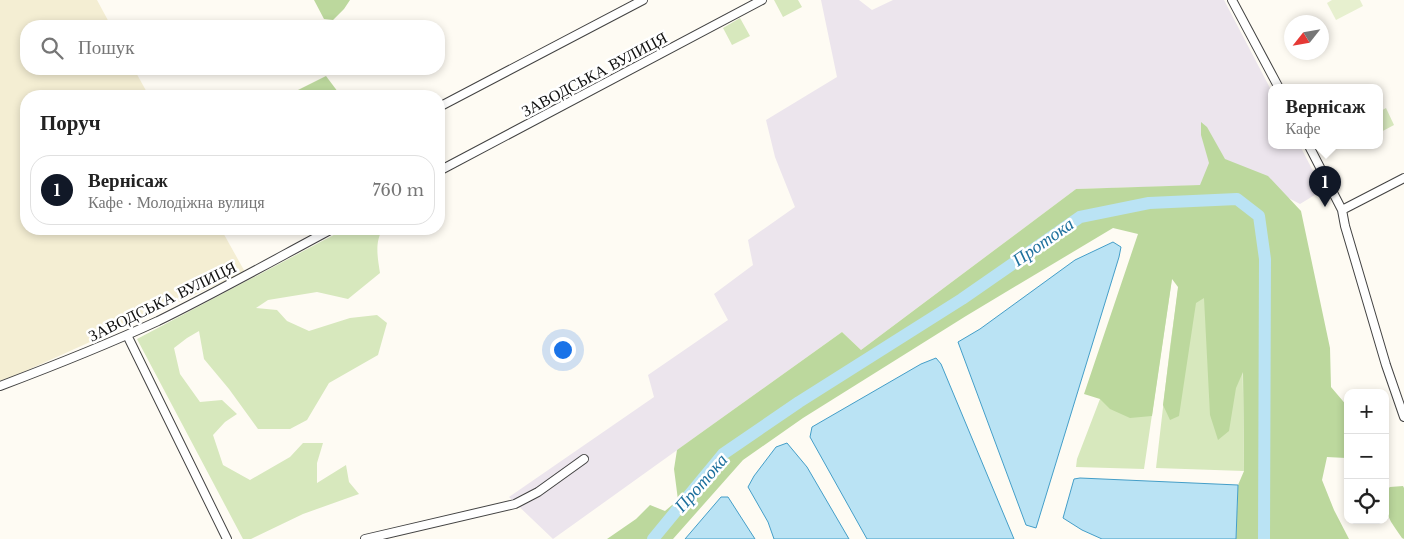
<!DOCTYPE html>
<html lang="uk">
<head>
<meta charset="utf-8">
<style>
	body { margin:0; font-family:"Libre Baskerville",serif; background:#f2f2f2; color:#222 }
	.controls { position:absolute; right:15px; bottom:15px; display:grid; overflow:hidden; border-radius:10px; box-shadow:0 2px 8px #0003 }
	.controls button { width:45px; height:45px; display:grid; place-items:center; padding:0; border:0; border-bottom:1px solid #e0e0e0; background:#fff; color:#222; font:25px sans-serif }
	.compass { position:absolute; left:1284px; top:15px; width:45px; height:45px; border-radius:50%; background:#fff; box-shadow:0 2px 8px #0003; rotate:239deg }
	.you { position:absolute; left:562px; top:349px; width:18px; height:18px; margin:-12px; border:4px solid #fff; border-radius:50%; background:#1a73e8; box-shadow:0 0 0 8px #1a73e833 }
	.badge { display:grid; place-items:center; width:32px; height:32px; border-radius:50%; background:#111827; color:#fff; font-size:16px; font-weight:700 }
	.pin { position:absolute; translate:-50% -41px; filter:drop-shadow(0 1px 2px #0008) }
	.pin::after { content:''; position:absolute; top:26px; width:18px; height:15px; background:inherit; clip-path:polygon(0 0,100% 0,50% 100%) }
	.popup { position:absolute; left:1268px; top:84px; width:115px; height:65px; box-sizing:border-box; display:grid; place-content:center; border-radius:10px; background:#fff; filter:drop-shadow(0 1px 4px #0005); font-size:16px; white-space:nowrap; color:#767676 }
	.popup b { font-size:19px; color:#222 }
	.popup::after { content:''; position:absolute; left:50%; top:100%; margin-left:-10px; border:10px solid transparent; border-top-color:#fff }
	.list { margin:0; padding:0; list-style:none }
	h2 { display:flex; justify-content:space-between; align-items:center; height:65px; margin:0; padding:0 20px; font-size:21px }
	h2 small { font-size:16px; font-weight:400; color:#767676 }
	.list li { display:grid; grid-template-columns:32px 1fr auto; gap:15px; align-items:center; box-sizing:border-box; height:70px; margin:0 10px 10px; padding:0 10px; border:1px solid #e0e0e0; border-radius:20px }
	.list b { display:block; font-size:19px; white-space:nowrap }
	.list p { margin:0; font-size:16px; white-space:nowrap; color:#767676 }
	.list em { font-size:16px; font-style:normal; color:#767676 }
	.icon { flex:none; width:28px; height:28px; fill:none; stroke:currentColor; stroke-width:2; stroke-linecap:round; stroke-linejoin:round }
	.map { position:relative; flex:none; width:1404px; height:539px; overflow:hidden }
	.search { position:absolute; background:#fff; box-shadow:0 2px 8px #0003; left:20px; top:20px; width:425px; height:55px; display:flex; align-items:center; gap:12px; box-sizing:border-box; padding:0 18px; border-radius:20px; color:#767676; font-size:19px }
	.panel { position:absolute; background:#fff; box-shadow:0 2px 8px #0003; left:20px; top:90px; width:425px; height:145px; border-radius:20px }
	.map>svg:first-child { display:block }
	.industrial { fill:#ece5ed }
	.farmland { fill:#f4eed3 }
	.green { fill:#d7e8bd }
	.forest { fill:#bcd89d }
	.pitch { fill:#e7f0cf }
	.water { fill:#bae3f4; stroke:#449ec8 }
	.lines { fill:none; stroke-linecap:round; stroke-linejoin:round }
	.river { stroke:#bae3f4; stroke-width:12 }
	.minor-casing { stroke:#434343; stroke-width:10 }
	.minor { stroke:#fff; stroke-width:8 }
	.labels { text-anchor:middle; stroke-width:5; stroke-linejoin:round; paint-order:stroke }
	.street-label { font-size:16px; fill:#101010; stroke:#fff }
	.water-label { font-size:18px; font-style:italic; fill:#1d709d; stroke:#fff }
</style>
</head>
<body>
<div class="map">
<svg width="1404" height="539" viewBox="0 0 1404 539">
	<rect width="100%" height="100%" fill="#fefbf3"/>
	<path class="industrial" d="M 821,0 L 859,0 L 872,10 L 893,0 L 1224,0 L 1271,90 L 1271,146 L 1300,146 L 1323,190 L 1300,204 L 1222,163 L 1215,185 L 1076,189 L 861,350 L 842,332 L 553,539 L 509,497 L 654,397 L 648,375 L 728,320 L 714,294 L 753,265 L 748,240 L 795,207 L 775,157 L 766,120 L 837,77 Z"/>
	<path class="farmland" d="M 0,0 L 97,0 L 111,26 L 26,26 L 26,69 L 134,69 L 149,96 L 26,96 L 26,229 L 221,229 L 245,272 L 19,374 L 0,381 Z"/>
	<path class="green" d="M 774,0 L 798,0 L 802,7 L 783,17 Z
		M 740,18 L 750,36 L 732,45 L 723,28 Z
		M 1386,108 L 1394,125 L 1379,133 L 1379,112 Z
		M 1180,224 L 1144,469 L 1076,467 L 1077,459 L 1100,399 Z
		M 345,229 L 383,229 C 374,242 378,259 380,273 L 348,299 L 317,292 L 268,300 L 256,308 L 277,310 L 287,321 L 309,331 L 350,318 L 377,315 L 387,323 L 378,355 L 329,383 L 307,420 L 290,429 L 258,429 L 229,389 L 204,359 L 199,331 L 187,338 L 174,348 L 180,374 L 200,402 L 222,400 L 237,414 L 225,422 L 213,435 L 223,465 L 250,480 L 290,457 L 303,443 L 323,443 L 317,463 L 317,483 L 346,465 L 349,482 L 359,494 L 303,514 L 251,539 L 243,539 L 137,339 Z
		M 1186,232 L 1241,243 L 1244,471 L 1156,468 L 1170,347 Z"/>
	<path class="forest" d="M 314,0 L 350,0 L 344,9 L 333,20 L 324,19 Z
		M 326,76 L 341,96 L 286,96 Z
		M 1201,122 L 1207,127 L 1225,159 L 1268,176 L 1301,211 L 1330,348 L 1331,387 L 1348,407 L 1348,460 L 1346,458 L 1327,457 L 1322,480 L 1334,510 L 1349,539 L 1236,539 L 1238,485 L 1244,471 L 1243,372 L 1236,388 L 1229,431 L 1218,440 L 1210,415 L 1204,298 L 1196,303 L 1179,416 L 1170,420 L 1163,405 L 1178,287 L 1172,279 L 1152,416 L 1130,418 L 1110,409 L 1100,399 L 1084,394 L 1138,234 L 1113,228 L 966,316 L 803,418 L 743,460 L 673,539 L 607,539 L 636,519 L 650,505 L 665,511 L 678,500 L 674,469 L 677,450 L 842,332 L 861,350 L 1076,189 L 1200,185 L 1209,163 L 1201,135 Z
		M 1403,486 L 1404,488 L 1404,539 L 1402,538 C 1388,518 1385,515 1385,491 L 1390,487 Z"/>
	<path class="pitch" d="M 1332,0 L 1360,0 L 1363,6 L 1336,20 L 1327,3 Z"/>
	<path class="water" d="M 1113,242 L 1121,247 L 1119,257 L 1036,528 L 1026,525 L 958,342 L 980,329 L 1075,260 Z
		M 936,358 L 941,364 L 1014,539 L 867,539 L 810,437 L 812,427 L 921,364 Z
		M 787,443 L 807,467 L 849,539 L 774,539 L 768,522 L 748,487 L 754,476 L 776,447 Z
		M 1080,478 L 1238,485 L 1236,539 L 1102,539 L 1082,530 L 1063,518 L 1074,479 Z
		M 721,497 L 728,497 L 755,539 L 685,539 Z"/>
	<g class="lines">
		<path class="river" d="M 653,539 L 723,454 L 799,402 L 962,299 L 1080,217 L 1149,203 L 1237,199 L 1259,216 L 1265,259 L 1264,539"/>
		<g class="minor-casing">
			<path id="minor" d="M 1232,0 L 1279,88
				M 439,107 L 643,0
				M 1309,146 L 1342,210 L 1345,226 L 1386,365 L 1404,417
				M 439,171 L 762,0
				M 1342,210 L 1404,178
				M 127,335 L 227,539
				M 0,386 C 53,366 106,345 158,321 C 217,292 274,260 332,229
				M 365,539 L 515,504 L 538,492 L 584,459"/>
		</g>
		<use href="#minor" class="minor"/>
	</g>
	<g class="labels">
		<g class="street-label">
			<text transform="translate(594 74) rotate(-28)" y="6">ЗАВОДСЬКА ВУЛИЦЯ</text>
			<text transform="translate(162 301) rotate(-26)" y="6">ЗАВОДСЬКА ВУЛИЦЯ</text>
		</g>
		<g class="water-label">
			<text transform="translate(1043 242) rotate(-35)" y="6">Протока</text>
			<text transform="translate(701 483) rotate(-49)" y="6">Протока</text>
		</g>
	</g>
</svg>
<div class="controls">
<button>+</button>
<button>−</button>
<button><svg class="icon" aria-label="locate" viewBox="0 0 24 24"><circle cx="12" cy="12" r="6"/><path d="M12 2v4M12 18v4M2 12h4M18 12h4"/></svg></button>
</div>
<svg class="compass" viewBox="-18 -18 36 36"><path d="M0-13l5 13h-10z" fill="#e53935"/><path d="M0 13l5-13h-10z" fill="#767676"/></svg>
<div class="you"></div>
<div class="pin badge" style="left:1325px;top:207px">1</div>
<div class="popup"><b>Вернісаж</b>Кафе</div>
<div class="search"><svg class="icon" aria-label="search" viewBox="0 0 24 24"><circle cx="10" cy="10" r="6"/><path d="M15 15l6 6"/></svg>Пошук</div>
<section class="panel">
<h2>Поруч<small></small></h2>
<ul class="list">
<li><span class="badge">1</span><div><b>Вернісаж</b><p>Кафе · Молодіжна вулиця</p></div><em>760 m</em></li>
</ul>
</section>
</div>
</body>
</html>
